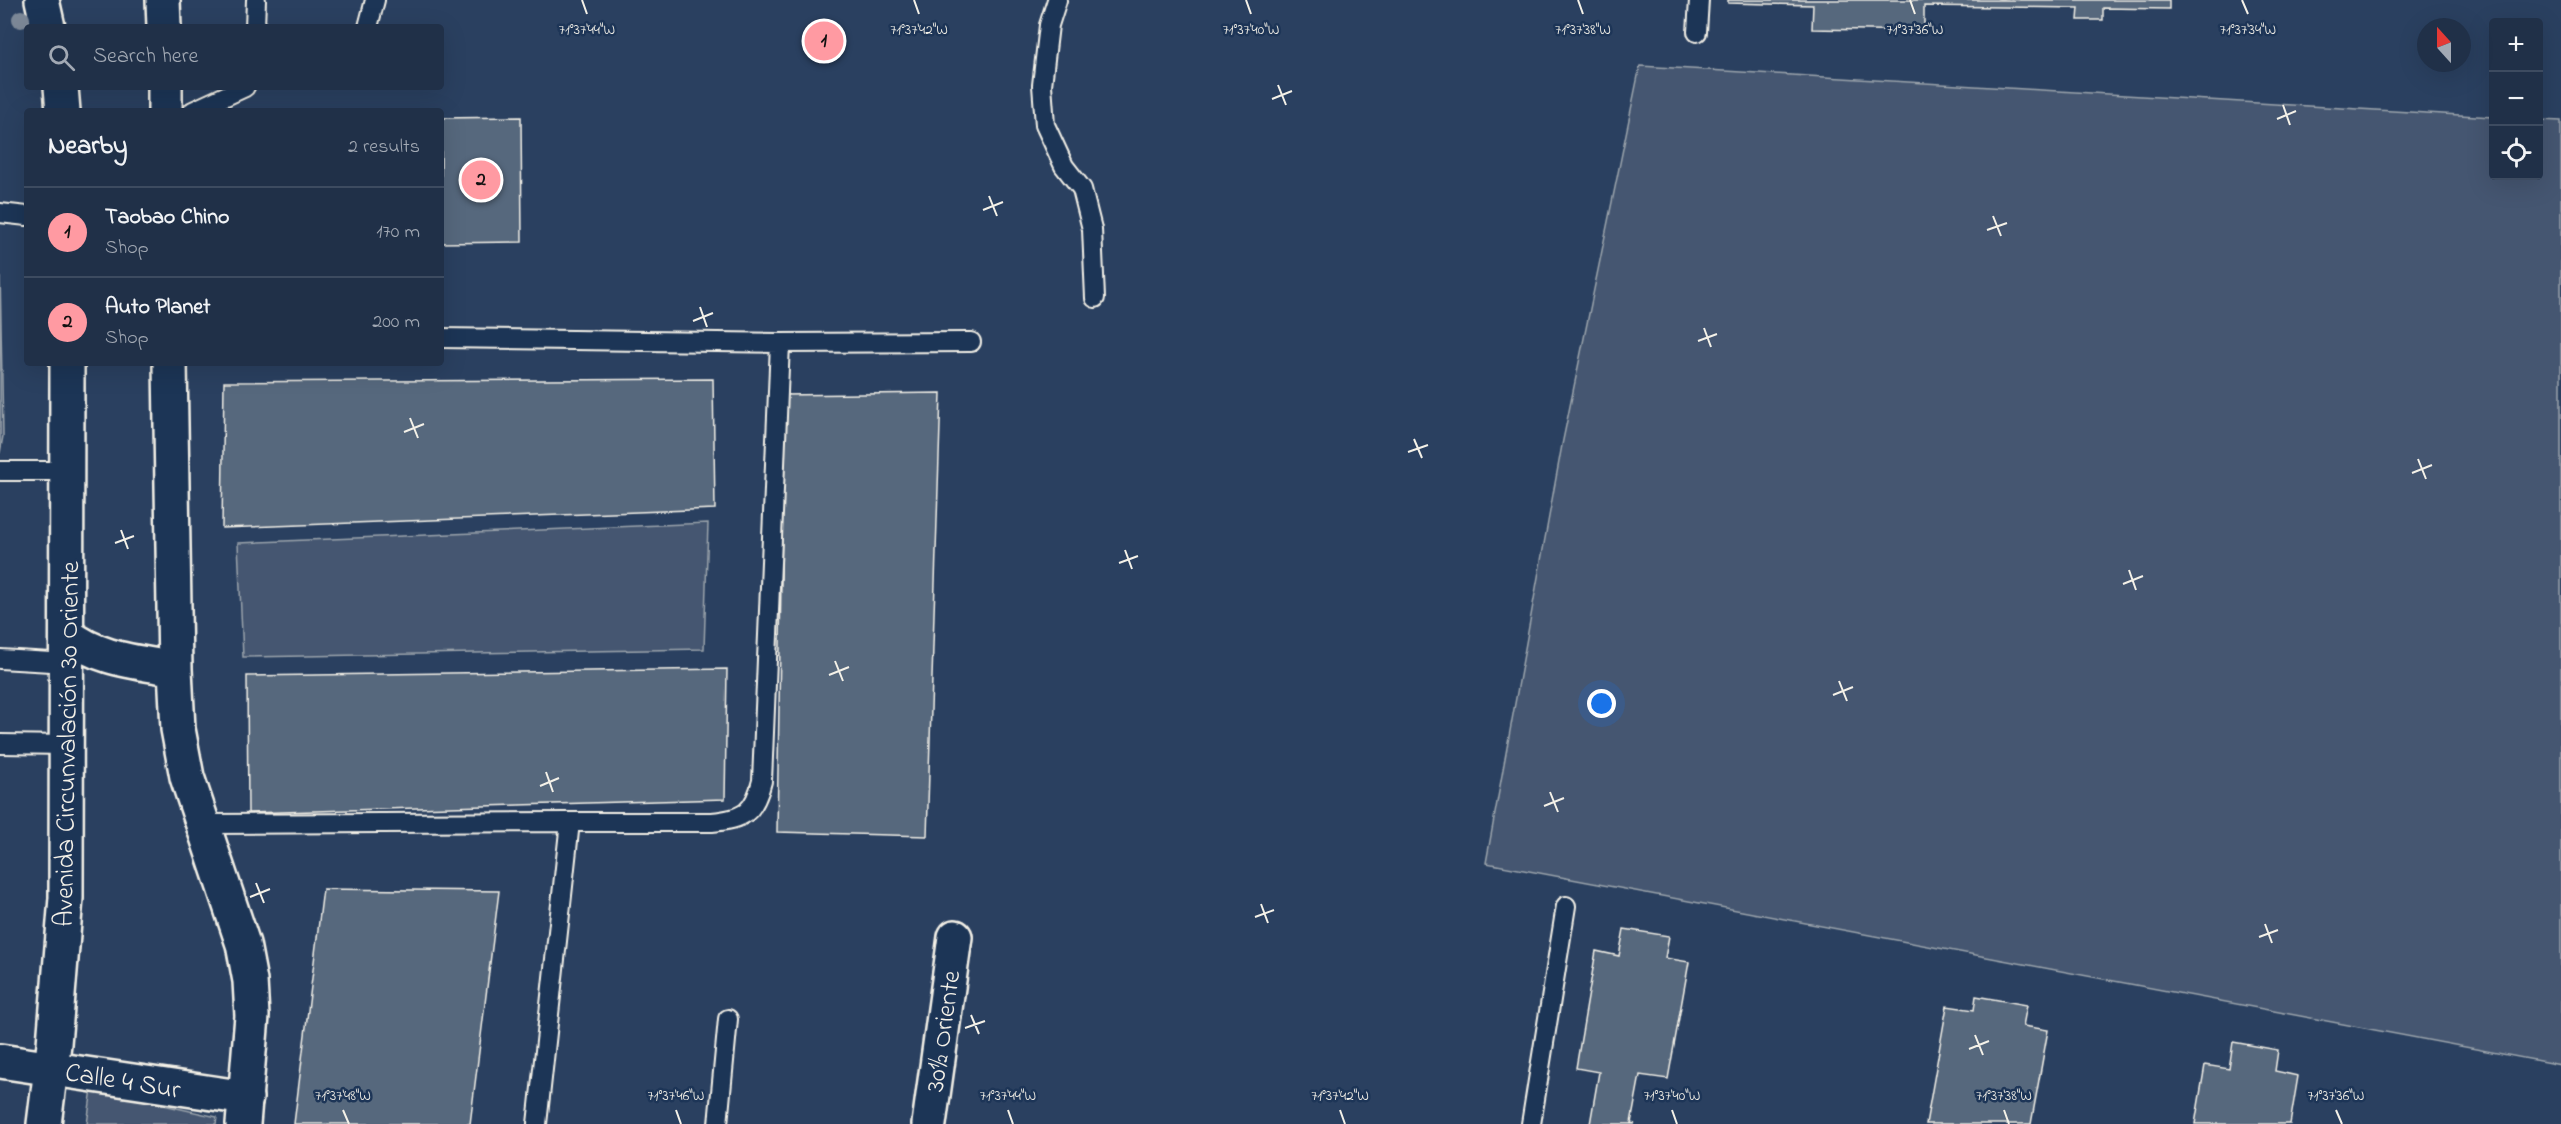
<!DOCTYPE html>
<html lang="en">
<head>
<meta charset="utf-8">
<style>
	body { margin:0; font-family:"Indie Flower",sans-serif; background:#28384f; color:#f1f3f6 }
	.controls { position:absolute; right:18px; top:18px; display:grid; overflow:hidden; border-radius:6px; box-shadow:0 6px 24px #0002 }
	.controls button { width:54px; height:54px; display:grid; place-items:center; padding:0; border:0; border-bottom:2px solid #3d4b60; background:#203048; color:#f1f3f6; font:30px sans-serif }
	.compass { position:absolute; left:2417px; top:18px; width:54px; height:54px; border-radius:50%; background:#203048; box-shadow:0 6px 24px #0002; rotate:339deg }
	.you { position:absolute; left:1602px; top:704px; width:21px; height:21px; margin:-15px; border:4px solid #fff; border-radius:50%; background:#1a73e8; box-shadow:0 0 0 9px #1a73e833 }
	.badge { display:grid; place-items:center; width:39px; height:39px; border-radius:50%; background:#ff9aa2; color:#111; font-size:20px; font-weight:700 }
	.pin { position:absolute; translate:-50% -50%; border:3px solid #fff; box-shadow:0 2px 6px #0006 }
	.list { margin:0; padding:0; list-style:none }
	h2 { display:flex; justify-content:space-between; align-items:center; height:78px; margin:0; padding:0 24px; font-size:26px }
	h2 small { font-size:20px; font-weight:400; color:#a2a9b4 }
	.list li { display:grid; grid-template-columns:39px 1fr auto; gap:18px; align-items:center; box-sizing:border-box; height:90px; padding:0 24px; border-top:2px solid #3d4b60 }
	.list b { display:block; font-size:22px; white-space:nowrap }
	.list p { margin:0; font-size:20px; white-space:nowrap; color:#a2a9b4 }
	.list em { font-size:20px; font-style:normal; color:#a2a9b4 }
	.icon { flex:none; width:33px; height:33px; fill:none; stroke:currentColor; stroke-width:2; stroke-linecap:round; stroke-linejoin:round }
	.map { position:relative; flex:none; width:2561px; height:1124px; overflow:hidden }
	.search { position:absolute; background:#203048; box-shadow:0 6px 24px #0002; left:24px; top:24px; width:420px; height:66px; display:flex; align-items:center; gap:15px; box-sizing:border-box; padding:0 21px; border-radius:6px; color:#a2a9b4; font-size:22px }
	.panel { position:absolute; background:#203048; box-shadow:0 6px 24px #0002; left:24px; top:108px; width:420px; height:258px; border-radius:6px }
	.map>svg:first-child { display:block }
	.green { fill:#445771; stroke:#9ca4ac; stroke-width:1.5 }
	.building { fill:#56677d; stroke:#f4f1e8; stroke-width:1.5 }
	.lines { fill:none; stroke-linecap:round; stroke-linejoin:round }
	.lane-casing { stroke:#f4f1e8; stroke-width:22 }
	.street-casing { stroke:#f4f1e8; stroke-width:38 }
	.secondary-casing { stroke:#f4f1e8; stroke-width:38 }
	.lane { stroke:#1d3557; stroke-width:18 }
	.street { stroke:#1d3557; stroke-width:33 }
	.secondary { stroke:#1d3557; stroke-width:33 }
	.tree { fill:#7c8897 }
	.ticks { fill:none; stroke:#f4f1e8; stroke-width:2 }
	.labels { text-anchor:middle; stroke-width:5; stroke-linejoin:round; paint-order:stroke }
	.street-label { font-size:27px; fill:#f4f1e8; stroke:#1d3557 }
	.ticks-label { font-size:15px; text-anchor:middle; fill:#f4f1e8; stroke:#1d3557; stroke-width:5; stroke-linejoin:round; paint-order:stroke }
</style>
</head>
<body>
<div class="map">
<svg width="2561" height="1124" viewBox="0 0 2561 1124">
	<rect width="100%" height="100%" fill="#2a4060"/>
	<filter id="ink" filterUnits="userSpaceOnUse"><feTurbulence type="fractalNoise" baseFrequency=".0167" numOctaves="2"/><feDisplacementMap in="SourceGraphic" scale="12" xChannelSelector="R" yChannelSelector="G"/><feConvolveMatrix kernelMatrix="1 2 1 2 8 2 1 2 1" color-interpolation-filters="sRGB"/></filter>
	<g filter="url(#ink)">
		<path class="green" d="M 1640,66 L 2493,117 L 2494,176 L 2538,176 L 2539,120 L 2561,121 L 2561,1065 L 1486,863 L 1562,445 Z
			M 0,269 L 3,436 L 0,453 Z
			M 708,523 L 704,649 L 243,657 L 238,543 Z
			M 92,1089 L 217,1117 L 216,1124 L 87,1124 Z"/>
		<path class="building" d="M 1728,0 L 2169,0 L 2169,9 L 2103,8 L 2103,20 L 2078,20 L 2079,8 L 1924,6 L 1924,31 L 1812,29 L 1813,5 L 1728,3 Z
			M 521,117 L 522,242 L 441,243 L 441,118 Z
			M 713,379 L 715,509 L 222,528 L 224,382 Z
			M 941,393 L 927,836 L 777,832 L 784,395 Z
			M 727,669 L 725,799 L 248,813 L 247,676 Z
			M 323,889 L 499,891 L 470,1124 L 294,1124 Z
			M 1624,929 L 1669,936 L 1665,958 L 1689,962 L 1668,1079 L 1640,1075 L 1631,1123 L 1635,1124 L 1590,1124 L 1599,1072 L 1576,1068 L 1596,951 L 1619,956 Z
			M 1976,996 L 2027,1005 L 2023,1026 L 2048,1030 L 2031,1124 L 1926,1124 L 1947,1006 L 1974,1010 Z
			M 2233,1042 L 2278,1050 L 2275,1071 L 2298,1076 L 2290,1124 L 2195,1124 L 2205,1065 L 2229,1069 Z"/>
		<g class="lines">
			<g class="lane-casing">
				<path id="lane" d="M 1057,0 L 1049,25 L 1042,85 L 1045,125 L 1064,166 L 1082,189 L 1092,229 L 1095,298
					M 255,27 L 256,0
					M 368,27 L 375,0
					M 1697,32 L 1699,0
					M 193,111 L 245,87
					M 0,213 L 27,216
					M 441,338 L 780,343 L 971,342
					M 0,471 L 68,471
					M 0,659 L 68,663
					M 0,744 L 68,745
					M 201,824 L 570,822
					M 537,1124 L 570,822 L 712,822 C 744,819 754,813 762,781 L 780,343
					M 718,1124 L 728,1019
					M 1531,1124 L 1566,906"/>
			</g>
			<g class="street-casing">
				<path id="street" d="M 0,1061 L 246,1098
					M 929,1124 L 955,937"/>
			</g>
			<g class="secondary-casing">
				<path id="secondary" d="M 42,0 L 48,27
					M 163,0 L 164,27
					M 61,87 L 63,111
					M 165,87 L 165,111
					M 170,363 L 175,669 L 178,729 L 187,777 L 243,944 L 250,981 L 252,1016 L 243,1124
					M 68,635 C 97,659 139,662 175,669
					M 44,1124 L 54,1044 L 66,898 L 67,363"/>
			</g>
			<use href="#lane" class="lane"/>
			<use href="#street" class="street"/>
			<use href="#secondary" class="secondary"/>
		</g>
		<circle class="tree" cx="21" cy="19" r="9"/>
	</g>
	<path class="ticks" d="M 582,0 L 587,14M 914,0 L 919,14M 1246,0 L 1251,14M 1578,0 L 1583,14M 1910,0 L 1915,14M 2242,0 L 2248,14M 1278,85 L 1286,105M 1272,99 L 1292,91M 2283,105 L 2290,125M 2277,119 L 2296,111M 989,196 L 997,216M 983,210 L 1003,202M 1993,216 L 2001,236M 1987,230 L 2007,223M 700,307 L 707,327M 693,321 L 713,313M 1704,328 L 1711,347M 1698,341 L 1717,334M 410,418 L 418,438M 404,432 L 424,424M 1414,439 L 1422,458M 1408,452 L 1428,445M 2418,459 L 2426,479M 2412,473 L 2432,465M 121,530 L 128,549M 115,543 L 134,536M 1125,550 L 1132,569M 1119,563 L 1138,556M 2129,570 L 2136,590M 2123,584 L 2143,576M 835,661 L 843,681M 829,675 L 849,667M 1839,681 L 1847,701M 1833,695 L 1853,687M 546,772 L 553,792M 540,786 L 559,778M 1550,792 L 1558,812M 1544,806 L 1564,798M 256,883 L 264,903M 250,897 L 270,889M 1261,904 L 1268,923M 1255,917 L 1274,910M 2265,924 L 2272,943M 2259,937 L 2278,930M 971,1015 L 979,1034M 965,1028 L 985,1021M 1975,1035 L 1983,1055M 1969,1049 L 1989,1041M 343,1110 L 349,1124M 676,1110 L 681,1124M 1008,1110 L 1013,1124M 1340,1110 L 1345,1124M 1672,1110 L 1677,1124M 2004,1110 L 2009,1124M 2336,1110 L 2342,1124"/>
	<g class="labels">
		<g class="street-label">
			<text transform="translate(66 744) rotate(-89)" y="9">Avenida Circunvalación 30 Oriente</text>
			<text transform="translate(942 1031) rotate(-82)" y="9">30½ Oriente</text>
			<text transform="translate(123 1080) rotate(9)" y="9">Calle 4 Sur</text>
		</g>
	</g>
	<g class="ticks-label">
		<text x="587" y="34">71°37'44"W</text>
		<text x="919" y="34">71°37'42"W</text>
		<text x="1251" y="34">71°37'40"W</text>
		<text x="1583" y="34">71°37'38"W</text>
		<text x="1915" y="34">71°37'36"W</text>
		<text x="2248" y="34">71°37'34"W</text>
		<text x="343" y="1100">71°37'48"W</text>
		<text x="676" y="1100">71°37'46"W</text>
		<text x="1008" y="1100">71°37'44"W</text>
		<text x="1340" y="1100">71°37'42"W</text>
		<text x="1672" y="1100">71°37'40"W</text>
		<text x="2004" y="1100">71°37'38"W</text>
		<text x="2336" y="1100">71°37'36"W</text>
	</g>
</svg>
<div class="controls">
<button>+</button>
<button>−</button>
<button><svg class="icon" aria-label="locate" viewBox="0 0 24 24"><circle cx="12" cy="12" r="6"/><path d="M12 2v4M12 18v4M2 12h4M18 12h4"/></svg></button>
</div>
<svg class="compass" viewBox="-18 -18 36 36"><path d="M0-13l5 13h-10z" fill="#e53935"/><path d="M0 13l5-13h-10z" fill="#a2a9b4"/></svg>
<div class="you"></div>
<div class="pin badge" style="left:824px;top:41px">1</div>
<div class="pin badge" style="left:481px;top:180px">2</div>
<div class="search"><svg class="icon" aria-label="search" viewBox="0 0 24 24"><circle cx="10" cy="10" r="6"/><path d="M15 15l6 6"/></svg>Search here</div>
<section class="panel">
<h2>Nearby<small>2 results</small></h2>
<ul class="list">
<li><span class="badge">1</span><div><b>Taobao Chino</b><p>Shop</p></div><em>170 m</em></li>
<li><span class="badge">2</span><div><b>Auto Planet</b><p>Shop</p></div><em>200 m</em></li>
</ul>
</section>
</div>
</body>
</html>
